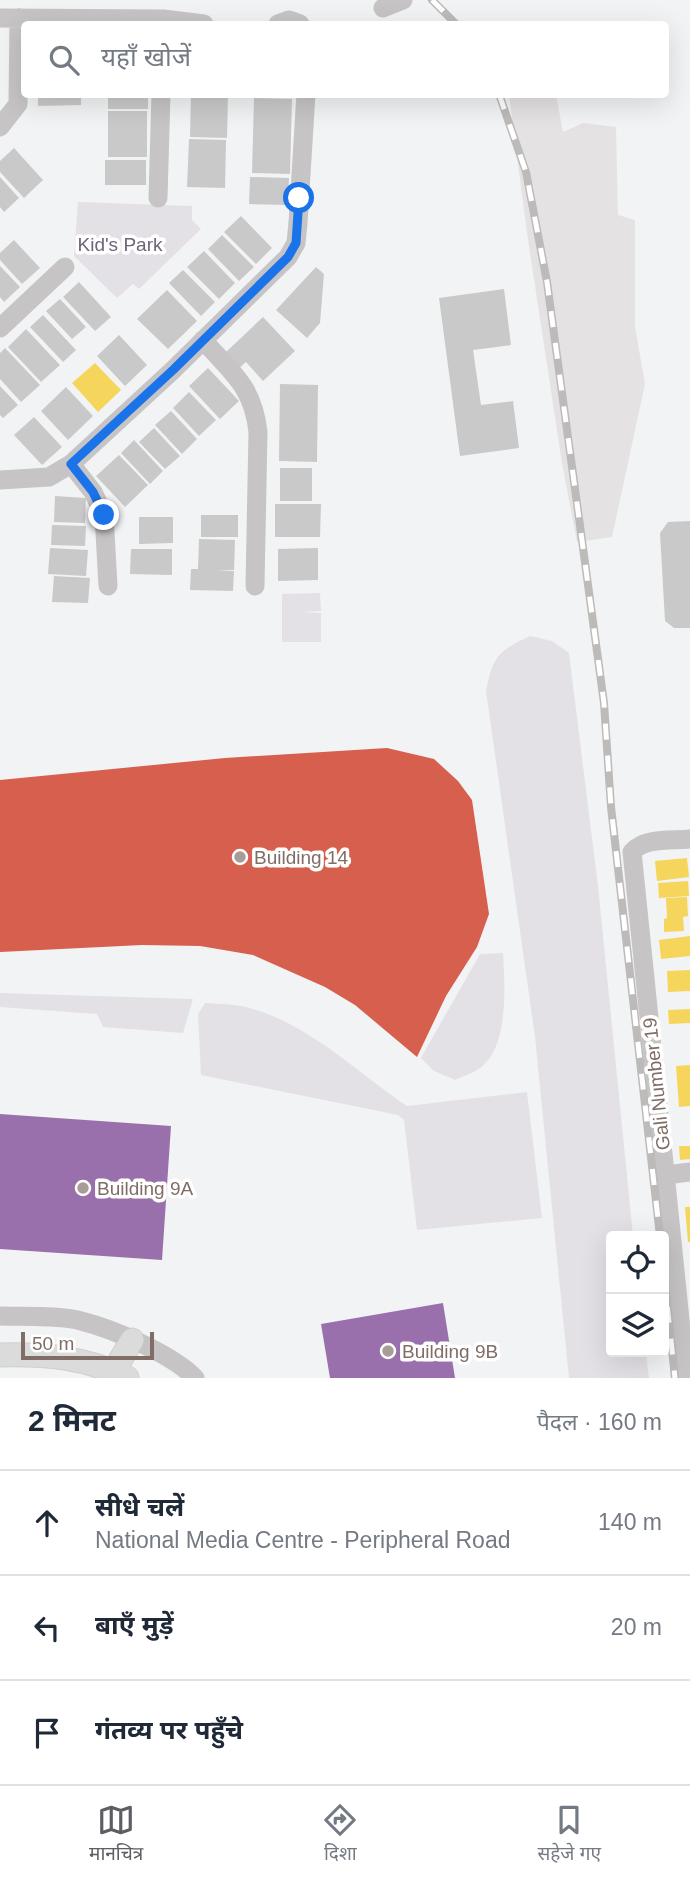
<!DOCTYPE html>
<html lang="hi">
<head>
<meta charset="utf-8">
<style>
	body { margin:0; font-family:Helvetica,"Noto Sans Devanagari",sans-serif; background:#f2f2f3; color:#1f2937 }
	.controls { position:absolute; right:21px; bottom:21px; display:grid; overflow:hidden; border-radius:7px; box-shadow:0 7px 28px #0002 }
	.controls button { width:63px; height:63px; display:grid; place-items:center; padding:0; border:0; border-bottom:2px solid #e0e1e3; background:#fff; color:#1f2937; font:35px sans-serif }
	.scale { position:absolute; left:21px; bottom:18px; width:133px; box-sizing:border-box; padding-left:7px; border:4px solid #806d66; border-top:0; font-size:19px; line-height:24px; white-space:nowrap; color:#806d66; -webkit-text-stroke:5px #fff; paint-order:stroke }
	.stop { position:absolute; width:21px; height:21px; margin:-16px; border:5px solid #1a73e8; border-radius:50%; background:#fff }
	.stop.end { background:#1a73e8; border-color:#fff; box-shadow:0 2px 7px #0008 }
	.list { margin:0; padding:0; list-style:none }
	h2 { display:flex; justify-content:space-between; align-items:center; height:91px; margin:0; padding:0 28px; font-size:30px }
	h2 small { font-size:23px; font-weight:400; color:#747a83 }
	.list li { display:grid; grid-template-columns:46px 1fr auto; gap:21px; align-items:center; box-sizing:border-box; height:105px; padding:0 28px; border-top:2px solid #e0e1e3 }
	.list b { display:block; font-size:26px; white-space:nowrap }
	.list p { margin:0; font-size:23px; white-space:nowrap; color:#747a83 }
	.list em { font-size:23px; font-style:normal; color:#747a83 }
	.icon { flex:none; width:38px; height:38px; fill:none; stroke:currentColor; stroke-width:2; stroke-linecap:round; stroke-linejoin:round }
	.map { position:relative; flex:none; width:690px; height:1378px; overflow:hidden }
	.search { position:absolute; background:#fff; box-shadow:0 7px 28px #0002; left:21px; right:21px; top:21px; height:77px; display:flex; align-items:center; gap:18px; box-sizing:border-box; padding:0 24px; border-radius:7px; color:#747a83; font-size:26px }
	.sheet { height:406px; background:#fff }
	nav { display:flex; justify-content:space-around; align-items:center; box-sizing:border-box; height:98px; border-top:2px solid #e0e1e3; background:#fff; font-size:19px; color:#747a83 }
	nav a { display:grid; justify-items:center; gap:4px }
	nav .on { color:#5d5d63 }
	.map>svg:first-child { display:block }
	.built { fill:#e5e2e4 }
	.green { fill:#e3e1e6 }
	.homes { fill:#f6d55c }
	.shops { fill:#d6604d }
	.offices { fill:#9970ab }
	.building { fill:#cac9c9 }
	.lines { fill:none; stroke-linecap:round; stroke-linejoin:round }
	.major-casing { stroke:#cfcfcf; stroke-width:25 }
	.minor { stroke:#c6c4c4; stroke-width:19 }
	.major { stroke:#dcdbdb; stroke-width:23 }
	.rail-casing { stroke:#bcbbba; stroke-width:8 }
	.rail { stroke:#fff; stroke-width:5; stroke-dasharray:16; stroke-linecap:butt }
	.route { stroke:#1a73e8; stroke-width:9 }
	.poi-dot { fill:#a89c98; stroke:#fff; stroke-width:2.5 }
	.labels { text-anchor:middle; stroke-width:7; stroke-linejoin:round; paint-order:stroke }
	.park-label { font-size:19px; fill:#706478; stroke:#fff }
	.poi-label { font-size:19px; fill:#806d66; stroke:#fff; text-anchor:start }
	.street-label { font-size:19px; fill:#806d66; stroke:#fff }
</style>
</head>
<body>
<div class="map">
<svg width="690" height="1378" viewBox="0 0 690 1378">
	<rect width="100%" height="100%" fill="#f2f3f4"/>
	<path class="built" d="M 509,95 L 556,95 L 563,132 L 583,123 L 616,127 L 618,215 L 635,220 L 635,327 L 645,384 L 612,537 L 577,542 L 562,463 L 527,233 Z"/>
	<path class="green" d="M 78,202 L 192,206 L 192,220 L 201,229 L 139,289 L 133,284 L 117,298 L 74,256 Z
		M 320,593 L 321,611 L 301,612 L 321,613 L 321,642 L 282,642 L 282,594 Z
		M 530,636 L 552,641 L 569,653 L 598,886 L 633,1236 L 611,1236 L 611,1352 L 646,1352 L 649,1378 L 569,1378 L 535,1037 L 486,691 C 493,656 498,651 530,636 Z
		M 503,953 C 505,985 509,1048 480,1068 C 473,1073 463,1076 455,1080 L 434,1071 L 421,1058 L 480,954 Z
		M 0,993 L 193,999 L 183,1033 L 103,1027 L 97,1014 L 0,1007 Z
		M 205,1003 C 220,1004 238,1004 253,1009 C 311,1026 358,1073 407,1106 L 527,1092 L 542,1218 L 417,1230 L 404,1120 L 398,1115 L 201,1075 L 198,1014 Z"/>
	<path class="homes" d="M 95,363 L 121,390 L 98,412 L 72,383 Z
		M 687,858 L 689,877 L 657,881 L 655,861 Z
		M 688,881 L 689,896 L 659,898 L 658,883 Z
		M 687,897 L 688,916 L 683,917 L 684,931 L 664,932 L 664,919 L 667,918 L 666,898 Z
		M 690,936 L 690,956 L 661,959 L 659,940 Z
		M 690,970 L 690,991 L 668,992 L 667,971 Z
		M 690,1009 L 690,1023 L 669,1024 L 668,1010 Z
		M 690,1065 L 690,1106 L 679,1107 L 676,1066 Z
		M 679,1146 L 690,1146 L 690,1159 L 680,1160 Z
		M 685,1207 L 690,1207 L 690,1242 L 688,1242 Z"/>
	<path class="shops" d="M 387,748 L 434,759 L 458,781 L 472,800 L 489,914 L 477,947 L 446,996 L 417,1057 L 355,1005 L 325,987 L 253,955 L 200,946 L 142,945 L 0,952 L 0,780 L 225,758 Z"/>
	<path class="offices" d="M 0,1114 L 171,1126 L 162,1260 L 0,1249 Z
		M 443,1303 L 455,1378 L 330,1378 L 321,1324 Z"/>
	<path class="building" d="M 38,94 L 81,94 L 81,105 L 38,106 Z
		M 108,94 L 148,94 L 148,109 L 108,109 Z
		M 191,94 L 228,94 L 227,138 L 190,137 Z
		M 254,98 L 292,99 L 290,174 L 252,173 Z
		M 108,111 L 147,111 L 147,157 L 108,157 Z
		M 189,139 L 226,140 L 225,188 L 187,187 Z
		M 14,148 L 43,180 L 24,198 L 0,172 L 0,161 Z
		M 105,160 L 146,160 L 146,185 L 105,185 Z
		M 0,177 L 19,198 L 4,212 L 0,207 Z
		M 250,177 L 289,178 L 288,205 L 249,204 Z
		M 241,216 L 272,248 L 256,264 L 224,232 Z
		M 222,235 L 254,267 L 239,281 L 208,249 Z
		M 14,240 L 40,268 L 22,284 L 0,260 L 0,253 Z
		M 204,251 L 235,283 L 219,299 L 187,267 Z
		M 0,266 L 20,287 L 4,302 L 0,297 Z
		M 316,267 L 324,274 L 320,323 L 307,338 L 276,310 Z
		M 183,270 L 215,302 L 201,316 L 169,283 Z
		M 79,282 L 111,317 L 95,331 L 63,297 Z
		M 504,289 L 511,345 L 473,350 L 481,405 L 513,401 L 519,448 L 460,456 L 439,298 Z
		M 167,290 L 197,321 L 168,349 L 137,319 Z
		M 60,299 L 86,327 L 72,339 L 46,311 Z
		M 43,315 L 76,350 L 63,362 L 30,327 Z
		M 263,317 L 295,351 L 263,381 L 246,362 L 239,368 L 225,353 Z
		M 26,329 L 60,365 L 41,382 L 8,347 Z
		M 119,335 L 147,365 L 125,386 L 97,356 Z
		M 5,348 L 40,385 L 21,402 L 0,379 L 0,353 Z
		M 208,368 L 239,401 L 220,419 L 189,386 Z
		M 280,384 L 318,385 L 317,462 L 279,461 Z
		M 0,386 L 18,405 L 3,418 L 0,415 Z
		M 66,387 L 93,416 L 68,440 L 41,411 Z
		M 189,392 L 216,420 L 199,436 L 173,408 Z
		M 171,411 L 197,439 L 182,454 L 155,425 Z
		M 34,417 L 62,447 L 42,465 L 14,435 Z
		M 154,428 L 180,456 L 165,469 L 139,442 Z
		M 134,440 L 163,471 L 150,484 L 121,453 Z
		M 119,455 L 148,485 L 125,507 L 96,476 Z
		M 280,468 L 312,468 L 312,501 L 280,501 Z
		M 55,496 L 86,498 L 85,523 L 54,522 Z
		M 275,504 L 321,504 L 320,537 L 275,537 Z
		M 201,515 L 238,515 L 238,537 L 201,537 Z
		M 139,517 L 173,517 L 173,543 L 139,544 Z
		M 690,521 L 690,628 L 674,628 L 665,621 L 660,533 L 668,522 Z
		M 52,525 L 86,526 L 85,546 L 51,545 Z
		M 199,539 L 235,540 L 234,570 L 216,570 L 234,571 L 233,591 L 190,590 L 191,569 L 198,569 Z
		M 50,548 L 88,550 L 86,576 L 48,574 Z
		M 318,548 L 318,580 L 278,581 L 278,549 Z
		M 131,549 L 172,549 L 172,575 L 130,574 Z
		M 54,576 L 90,578 L 88,603 L 52,602 Z"/>
	<g class="lines">
		<g class="major-casing">
			<path id="major" d="M 0,1355 C 44,1354 87,1357 127,1378
				M 114,1371 L 132,1340"/>
		</g>
		<path class="minor" d="M 383,8 L 403,0
			M 0,18 L 163,19 L 204,24
			M 278,24 L 289,20 L 300,24
			M 0,127 L 18,104 L 19,18
			M 158,198 L 161,94
			M 0,328 L 65,267
			M 203,340 C 232,373 253,386 258,432 L 255,586
			M 71,464 L 93,492 L 104,515 L 108,586
			M 0,480 L 49,477 L 71,464 L 173,370 L 288,257 L 296,243 L 298,223 L 306,94
			M 666,1175 L 690,1172
			M 0,1316 C 24,1317 59,1315 81,1321 C 113,1329 172,1354 195,1378
			M 686,1378 L 632,852 C 645,837 672,841 690,839"/>
		<use href="#major" class="major"/>
		<g class="rail-casing">
			<path id="rail" d="M 432,0 L 456,24
				M 499,94 L 526,172 L 547,282 L 604,703 L 611,807 L 660,1236
				M 664,1275 L 675,1378"/>
		</g>
		<use href="#rail" class="rail"/>
	</g>
	<g class="lines">
		<path class="route" d="M 104,515 L 93,492 L 71,464 L 173,370 L 288,257 L 296,243 L 299,198"/>
	</g>
	<g class="poi-dot">
		<circle cx="240" cy="857" r="7"/>
		<circle cx="83" cy="1188" r="7"/>
		<circle cx="388" cy="1351" r="7"/>
	</g>
	<g class="labels">
		<g class="park-label">
			<text x="120" y="251">Kid's Park</text>
		</g>
		<g class="poi-label">
			<text x="254" y="864">Building 14</text>
			<text x="97" y="1195">Building 9A</text>
			<text x="402" y="1358">Building 9B</text>
		</g>
		<g class="street-label">
			<text transform="translate(656 1084) rotate(-96)" y="7">Gali Number 19</text>
		</g>
	</g>
</svg>
<div class="controls">
<button><svg class="icon" aria-label="locate" viewBox="0 0 24 24"><circle cx="12" cy="12" r="6"/><path d="M12 2v4M12 18v4M2 12h4M18 12h4"/></svg></button>
<button><svg class="icon" aria-label="layers" viewBox="0 0 24 24"><path d="M12 4l9 5-9 5-9-5zM3 14l9 5 9-5"/></svg></button>
</div>
<div class="scale">50 m</div>
<div class="stop" style="left:299px;top:198px"></div>
<div class="stop end" style="left:104px;top:515px"></div>
<div class="search"><svg class="icon" aria-label="search" viewBox="0 0 24 24"><circle cx="10" cy="10" r="6"/><path d="M15 15l6 6"/></svg>यहाँ खोजें</div>
</div>
<section class="sheet">
<h2>2 मिनट<small>पैदल · 160 m</small></h2>
<ul class="list">
<li><svg class="icon" aria-label="ahead" viewBox="0 0 24 24"><path d="M12 20V5M6 11l6-6 6 6"/></svg><div><b>सीधे चलें</b><p>National Media Centre - Peripheral Road</p></div><em>140 m</em></li>
<li><svg class="icon" aria-label="left" viewBox="0 0 24 24"><path d="M17 20v-9H6M10 6l-5 5 5 5"/></svg><div><b>बाएँ मुड़ें</b></div><em>20 m</em></li>
<li><svg class="icon" aria-label="arrive" viewBox="0 0 24 24"><path d="M6 21V4h12l-3 4 3 4H6"/></svg><div><b>गंतव्य पर पहुँचे</b></div></li>
</ul>
</section>
<nav>
<a class="on"><svg class="icon" aria-label="map" viewBox="0 0 24 24"><path d="M3 6l6-2 6 2 6-2v14l-6 2-6-2-6 2zM9 4v14M15 6v14"/></svg>मानचित्र</a>
<a><svg class="icon" aria-label="directions" viewBox="0 0 24 24"><path d="M12 3l9 9-9 9-9-9zM9 14v-3h6M13 9l2 2-2 2"/></svg>दिशा</a>
<a><svg class="icon" aria-label="saved" viewBox="0 0 24 24"><path d="M7 4h10v16l-5-4-5 4z"/></svg>सहेजे गए</a>
</nav>
</body>
</html>
